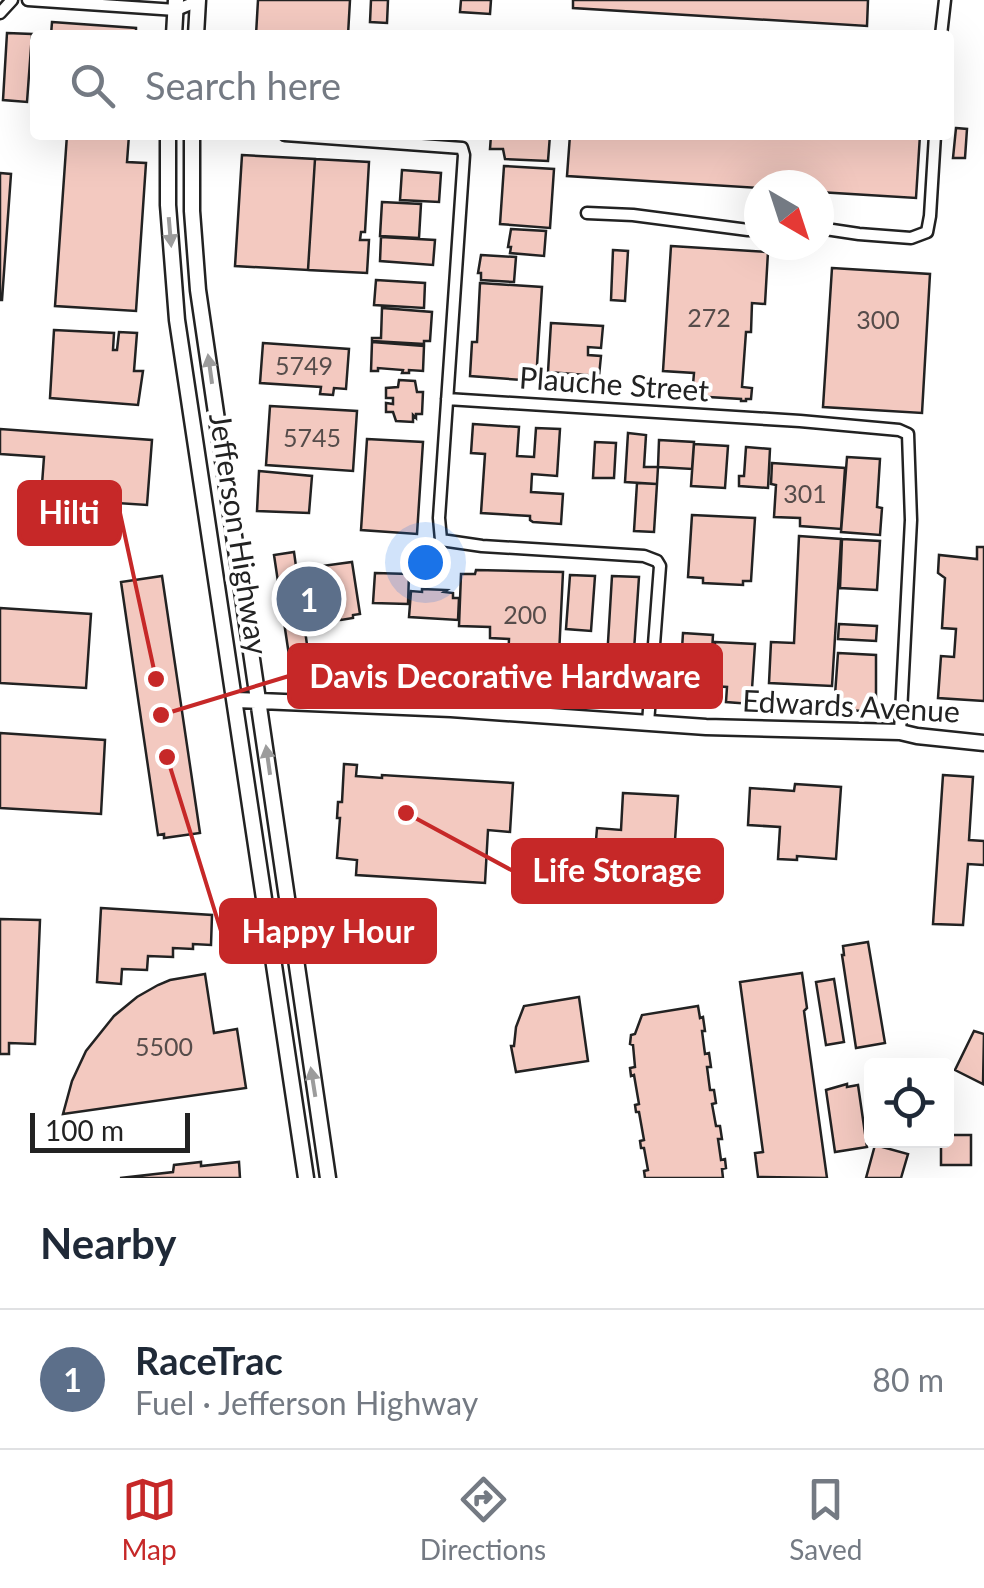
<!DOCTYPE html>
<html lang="en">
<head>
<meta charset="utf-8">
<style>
	body { margin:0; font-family:Lato,sans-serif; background:#f6f6f7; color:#1f2937 }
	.controls { position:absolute; right:30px; bottom:30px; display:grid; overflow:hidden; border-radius:10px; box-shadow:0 10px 40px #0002 }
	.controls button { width:90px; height:90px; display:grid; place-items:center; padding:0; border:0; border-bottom:2px solid #e0e1e3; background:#fff; color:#1f2937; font:50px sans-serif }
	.compass { position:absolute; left:744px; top:170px; width:90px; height:90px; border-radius:50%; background:#fff; box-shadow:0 10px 40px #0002; rotate:141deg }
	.scale { position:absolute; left:30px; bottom:25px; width:160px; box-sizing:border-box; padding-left:10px; border:5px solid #222; border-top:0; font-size:28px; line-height:35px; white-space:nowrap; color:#222; -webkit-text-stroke:8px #fff; paint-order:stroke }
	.you { position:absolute; left:425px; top:562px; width:35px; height:35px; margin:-25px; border:8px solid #fff; border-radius:50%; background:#1a73e8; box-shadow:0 0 0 15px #1a73e833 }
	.badge { display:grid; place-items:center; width:65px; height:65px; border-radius:50%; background:#c62828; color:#fff; font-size:32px; font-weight:700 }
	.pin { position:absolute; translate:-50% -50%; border:5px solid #fff; box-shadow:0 2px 10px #0006 }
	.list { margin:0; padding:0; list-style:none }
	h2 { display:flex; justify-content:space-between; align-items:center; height:130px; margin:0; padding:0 40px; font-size:42px }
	h2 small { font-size:32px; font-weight:400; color:#747a83 }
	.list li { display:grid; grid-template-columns:65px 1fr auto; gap:30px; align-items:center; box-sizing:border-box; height:140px; padding:0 40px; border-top:2px solid #e0e1e3 }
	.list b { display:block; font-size:38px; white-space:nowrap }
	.list p { margin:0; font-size:32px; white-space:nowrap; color:#747a83 }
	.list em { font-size:32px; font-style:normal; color:#747a83 }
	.icon { flex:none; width:55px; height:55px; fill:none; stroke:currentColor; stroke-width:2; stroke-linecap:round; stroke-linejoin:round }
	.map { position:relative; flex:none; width:984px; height:1178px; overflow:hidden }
	.search { position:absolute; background:#fff; box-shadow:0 10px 40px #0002; left:30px; right:30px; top:30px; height:110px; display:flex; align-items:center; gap:25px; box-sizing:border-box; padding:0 35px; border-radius:10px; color:#747a83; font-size:38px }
	.sheet { height:270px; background:#fff }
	nav { display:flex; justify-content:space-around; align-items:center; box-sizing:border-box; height:140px; border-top:2px solid #e0e1e3; background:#fff; font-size:28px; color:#747a83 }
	nav a { display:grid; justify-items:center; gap:5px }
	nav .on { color:#c62828 }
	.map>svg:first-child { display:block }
	.building { fill:#f3c9c0; stroke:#222; stroke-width:2.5 }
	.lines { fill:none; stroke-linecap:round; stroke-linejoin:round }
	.street-casing { stroke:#222; stroke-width:15 }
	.secondary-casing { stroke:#222; stroke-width:19 }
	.street { stroke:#fff; stroke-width:10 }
	.secondary { stroke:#fff; stroke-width:14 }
	.oneway { fill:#9c9c9c }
	.labels { text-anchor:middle; stroke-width:8; stroke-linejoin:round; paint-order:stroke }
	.number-label { font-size:25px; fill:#564c4a }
	.street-label { font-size:30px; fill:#222; stroke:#fff }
	.leader { fill:none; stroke:#c62828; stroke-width:4 }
	.callout-dot { fill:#c62828; stroke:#fff; stroke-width:4 }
	.callout { fill:#c62828; stroke:#c62828; stroke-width:4 }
	.callout-label { font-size:32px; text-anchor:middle; font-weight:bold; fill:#fff }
</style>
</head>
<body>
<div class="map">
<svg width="984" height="1178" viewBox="0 0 984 1178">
	<rect width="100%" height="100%" fill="#fff"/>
	<path class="building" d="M 258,0 L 350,0 L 348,35 L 256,35 Z
		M 371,0 L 388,0 L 387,23 L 370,22 Z
		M 461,0 L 491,0 L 490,14 L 460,12 Z
		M 573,0 L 868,0 L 867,26 L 573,8 Z
		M 52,22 L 136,28 L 136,35 L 51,35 Z
		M 7,33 L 32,34 L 27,102 L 3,100 Z
		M 956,128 L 967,129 L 965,158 L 953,158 Z
		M 67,135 L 129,135 L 127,162 L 146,163 L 136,311 L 55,306 Z
		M 491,135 L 550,135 L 548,161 L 505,159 L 503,149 L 490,149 Z
		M 570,135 L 920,135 L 916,198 L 819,192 L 819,185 L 759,185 L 759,188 L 567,176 Z
		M 242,155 L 315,159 L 308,270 L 235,266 Z
		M 315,159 L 369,162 L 365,232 L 361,232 L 360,240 L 369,240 L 367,273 L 308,270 Z
		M 504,166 L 554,169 L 550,228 L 500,224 Z
		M 402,170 L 441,173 L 439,202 L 400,200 Z
		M 0,173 L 11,174 L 2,300 L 0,300 Z
		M 382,202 L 421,204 L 419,238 L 380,236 Z
		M 511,229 L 546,231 L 544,256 L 510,253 L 511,247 L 508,247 Z
		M 381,237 L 435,240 L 433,265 L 380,261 Z
		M 671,246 L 768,252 L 765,304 L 752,303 L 751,332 L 746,332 L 742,387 L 752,388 L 751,399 L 746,399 L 746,401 L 741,401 L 741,399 L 692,396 L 694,373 L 663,371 Z
		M 613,250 L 628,251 L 625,301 L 611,300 Z
		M 481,255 L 516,257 L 514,282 L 481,280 L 481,273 L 478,273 Z
		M 832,268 L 930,274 L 922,413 L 823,407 Z
		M 376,280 L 425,283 L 424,308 L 374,305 Z
		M 480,283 L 542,287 L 536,381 L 470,376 L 472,342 L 477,342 Z
		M 382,308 L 432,312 L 430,341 L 424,341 L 424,344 L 372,341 L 372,338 L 381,338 Z
		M 551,323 L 603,326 L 601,348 L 588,347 L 588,355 L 601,356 L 599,376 L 548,372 Z
		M 54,330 L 114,333 L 113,350 L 117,350 L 119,332 L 137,333 L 134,371 L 143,371 L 138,405 L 50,398 Z
		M 372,342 L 424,346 L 423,371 L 409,370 L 409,373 L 402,373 L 403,370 L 378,368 L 378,371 L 371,371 Z
		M 263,343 L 349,349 L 346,389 L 334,388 L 333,395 L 320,394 L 321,387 L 260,383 Z
		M 399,380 L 415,381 L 417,392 L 423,392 L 422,414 L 416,414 L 416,418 L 413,415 L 413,422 L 396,421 L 393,412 L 386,412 L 386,403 L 393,404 L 393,398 L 386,398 L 386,388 L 398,387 Z
		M 270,406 L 357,411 L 353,471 L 266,465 Z
		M 473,424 L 519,427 L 517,456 L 534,457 L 536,428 L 560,429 L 557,476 L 532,474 L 531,492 L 563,494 L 561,524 L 533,522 L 530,520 L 530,516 L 481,513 L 485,454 L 471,453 Z
		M 0,429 L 152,440 L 147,505 L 41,498 L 44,457 L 0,454 Z
		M 628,433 L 646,435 L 644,467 L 658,467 L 657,484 L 625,482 Z
		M 367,439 L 423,442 L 417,534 L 361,530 Z
		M 659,440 L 694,442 L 692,469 L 658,467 Z
		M 595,442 L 616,443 L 614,478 L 593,478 Z
		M 694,444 L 728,446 L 725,488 L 691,486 Z
		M 746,447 L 770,449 L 768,488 L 739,486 L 739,476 L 744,476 Z
		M 847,457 L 880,459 L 877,507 L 882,508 L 880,535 L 841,532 Z
		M 772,463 L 845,468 L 841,529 L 800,526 L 800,518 L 774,517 L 776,485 L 771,484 Z
		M 259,471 L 312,476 L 309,513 L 257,511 Z
		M 637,483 L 657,484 L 654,532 L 634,531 Z
		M 692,515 L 755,518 L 751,581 L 743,581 L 743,585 L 703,583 L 703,578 L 688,577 Z
		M 799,536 L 841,539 L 832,686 L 769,683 L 771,642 L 794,643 Z
		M 842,539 L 880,541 L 877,590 L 840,588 Z
		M 977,547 L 984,547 L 984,701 L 938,698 L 941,656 L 954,657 L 956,629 L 942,628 L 945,578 L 938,573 L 939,555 L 977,559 Z
		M 294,552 L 309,659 L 290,662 L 274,555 Z
		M 352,562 L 360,614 L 353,615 L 353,618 L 341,620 L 339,618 L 339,620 L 327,622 L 325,611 L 329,611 L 322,566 Z
		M 476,570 L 563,572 L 558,676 L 548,676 L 537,686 L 507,684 L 509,639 L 490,638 L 490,627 L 459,626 L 461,574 L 475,574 Z
		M 375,573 L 409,574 L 408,604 L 373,603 Z
		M 570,575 L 595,576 L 591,631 L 566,629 Z
		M 162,576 L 200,833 L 164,838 L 164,834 L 158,835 L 121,582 Z
		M 612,576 L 639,577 L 631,694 L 605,692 Z
		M 422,589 L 447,590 L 444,592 L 453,593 L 453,598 L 459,598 L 458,620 L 409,617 L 411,591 L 422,592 Z
		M 0,608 L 91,614 L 86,688 L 0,683 Z
		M 839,624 L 877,626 L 876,641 L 838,639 Z
		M 683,633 L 713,635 L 709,699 L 679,697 Z
		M 715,642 L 755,644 L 751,704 L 726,702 L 727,687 L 712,686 Z
		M 838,653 L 876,655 L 876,712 L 834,709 Z
		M 0,733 L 105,740 L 101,814 L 0,808 Z
		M 344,764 L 357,765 L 356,776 L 382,778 L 382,775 L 513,783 L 510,832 L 488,830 L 485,883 L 356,875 L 357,860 L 337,858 L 340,818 L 337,818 L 338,802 L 342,802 Z
		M 943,775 L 973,777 L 969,840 L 984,841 L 984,865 L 968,864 L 963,925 L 933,924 Z
		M 795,784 L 841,787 L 836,859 L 797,856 L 797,860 L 778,859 L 780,827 L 748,825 L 750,788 L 794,791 Z
		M 623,793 L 678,796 L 673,870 L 594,865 L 597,828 L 621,830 Z
		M 101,908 L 212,915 L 211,945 L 193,944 L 193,949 L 173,948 L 173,957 L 148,956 L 147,970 L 122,969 L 121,984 L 97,982 Z
		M 0,919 L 40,920 L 35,1044 L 9,1043 L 9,1054 L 0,1054 Z
		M 868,942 L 885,1043 L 856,1048 L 842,955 L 844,955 L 843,946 Z
		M 802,973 L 807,1008 L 804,1011 L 827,1178 L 758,1177 L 755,1153 L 763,1152 L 740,982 Z
		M 205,974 L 214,1033 L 237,1029 L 246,1088 L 63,1114 L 72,1081 L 86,1051 L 114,1016 L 137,997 L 158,985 L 170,980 Z
		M 834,979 L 844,1042 L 826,1045 L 816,982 Z
		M 579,997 L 588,1061 L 516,1072 L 511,1046 L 514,1046 L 516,1027 L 524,1006 Z
		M 698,1006 L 700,1018 L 703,1017 L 705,1031 L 702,1031 L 705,1054 L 709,1053 L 711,1067 L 707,1067 L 710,1090 L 714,1090 L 716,1103 L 712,1104 L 716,1126 L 720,1126 L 722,1139 L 718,1139 L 721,1160 L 725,1159 L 726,1168 L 722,1169 L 723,1178 L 645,1178 L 644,1171 L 648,1170 L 644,1148 L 641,1148 L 640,1141 L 644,1140 L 639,1112 L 636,1112 L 635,1105 L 639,1104 L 634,1075 L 631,1076 L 630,1068 L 635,1067 L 633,1045 L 630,1044 L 631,1035 L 635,1034 L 642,1015 Z
		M 974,1031 L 984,1034 L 983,1084 L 955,1070 Z
		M 847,1084 L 847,1087 L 858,1085 L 867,1147 L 835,1152 L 826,1090 Z
		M 946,1135 L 971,1135 L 971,1165 L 941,1165 L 941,1140 L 946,1140 Z
		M 875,1145 L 908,1154 L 901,1178 L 866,1178 Z
		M 201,1162 L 201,1166 L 239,1162 L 240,1178 L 120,1178 L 173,1172 L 174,1165 Z"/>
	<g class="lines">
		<g class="street-casing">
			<path id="street" d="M 28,0 L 176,10 L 198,1
				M 0,13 L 12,0
				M 941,35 L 945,0
				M 285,135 L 462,148 L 464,155 L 439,518 L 441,540 L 482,546 L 644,556 L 657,561 L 660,566 L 648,723
				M 587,213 L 633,215 L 748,230 L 759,230
				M 819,228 L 859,234 L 911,238 L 927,232 L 930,216 L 935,135
				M 447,399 L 800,421 L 899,430 L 908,434 L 911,520 L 900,732"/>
		</g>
		<g class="secondary-casing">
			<path id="secondary" d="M 174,35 L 176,0
				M 196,35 L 198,0
				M 168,135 L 168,205 L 177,320 L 306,1178
				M 192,135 L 192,211 L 198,290 L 328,1178
				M 236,700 L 451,709 L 706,727 L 900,732 L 917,736 L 984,743"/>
		</g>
		<use href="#street" class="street"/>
		<use href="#secondary" class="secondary"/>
	</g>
	<defs><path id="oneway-solid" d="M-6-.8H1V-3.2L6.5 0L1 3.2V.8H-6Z" transform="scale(2.5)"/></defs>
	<g class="oneway">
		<use href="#oneway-solid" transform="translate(170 232) rotate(85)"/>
		<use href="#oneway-solid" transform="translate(210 369) rotate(-98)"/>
		<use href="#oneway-solid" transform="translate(268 760) rotate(-98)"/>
		<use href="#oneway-solid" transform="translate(313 1082) rotate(-99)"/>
	</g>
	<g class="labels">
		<g class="number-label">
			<text x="709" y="327">272</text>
			<text x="878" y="329">300</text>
			<text x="304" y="375">5749</text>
			<text x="312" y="447">5745</text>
			<text x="805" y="503">301</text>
			<text x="525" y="624">200</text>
			<text x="164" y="1056">5500</text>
		</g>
		<g class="street-label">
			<text transform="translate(614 385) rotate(4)" y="10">Plauche Street</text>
			<text transform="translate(238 534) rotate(81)" y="10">Jefferson Highway</text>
			<text transform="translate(851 707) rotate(3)" y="10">Edwards Avenue</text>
		</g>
	</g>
	<path class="leader" d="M156 679L120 513M161 715L289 676M406 813L513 871M167 757L221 931"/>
	<g class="callout-dot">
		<circle cx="156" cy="679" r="10"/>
		<circle cx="161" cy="715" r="10"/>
		<circle cx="406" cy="813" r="10"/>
		<circle cx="167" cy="757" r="10"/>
	</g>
	<g class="callout">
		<rect x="19" y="482" width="101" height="62" rx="10"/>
		<rect x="289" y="645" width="432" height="62" rx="10"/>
		<rect x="513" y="840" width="209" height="62" rx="10"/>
		<rect x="221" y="900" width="214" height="62" rx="10"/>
	</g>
	<g class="callout-label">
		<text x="69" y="524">Hilti</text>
		<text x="505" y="688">Davis Decorative Hardware</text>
		<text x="617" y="882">Life Storage</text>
		<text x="328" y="943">Happy Hour</text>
	</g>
</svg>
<div class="controls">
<button><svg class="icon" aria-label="locate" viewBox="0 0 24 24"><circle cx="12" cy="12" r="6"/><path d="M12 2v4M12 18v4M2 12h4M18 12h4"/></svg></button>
</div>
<svg class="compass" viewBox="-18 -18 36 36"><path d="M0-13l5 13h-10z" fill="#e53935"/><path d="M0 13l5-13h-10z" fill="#747a83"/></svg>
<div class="scale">100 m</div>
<div class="you"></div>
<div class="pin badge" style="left:309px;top:599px;background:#5c6f8a">1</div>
<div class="search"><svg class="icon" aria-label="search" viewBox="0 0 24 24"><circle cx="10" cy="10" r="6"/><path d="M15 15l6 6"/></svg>Search here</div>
</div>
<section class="sheet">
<h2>Nearby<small></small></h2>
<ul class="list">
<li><span class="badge" style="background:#5c6f8a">1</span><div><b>RaceTrac</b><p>Fuel · Jefferson Highway</p></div><em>80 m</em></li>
</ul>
</section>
<nav>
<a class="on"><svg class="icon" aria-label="map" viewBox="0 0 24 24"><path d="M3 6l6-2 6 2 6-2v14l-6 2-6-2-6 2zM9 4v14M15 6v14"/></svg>Map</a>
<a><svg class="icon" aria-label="directions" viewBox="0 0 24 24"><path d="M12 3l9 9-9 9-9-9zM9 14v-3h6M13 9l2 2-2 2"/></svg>Directions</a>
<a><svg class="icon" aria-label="saved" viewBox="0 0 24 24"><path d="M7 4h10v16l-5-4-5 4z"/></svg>Saved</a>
</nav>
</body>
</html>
